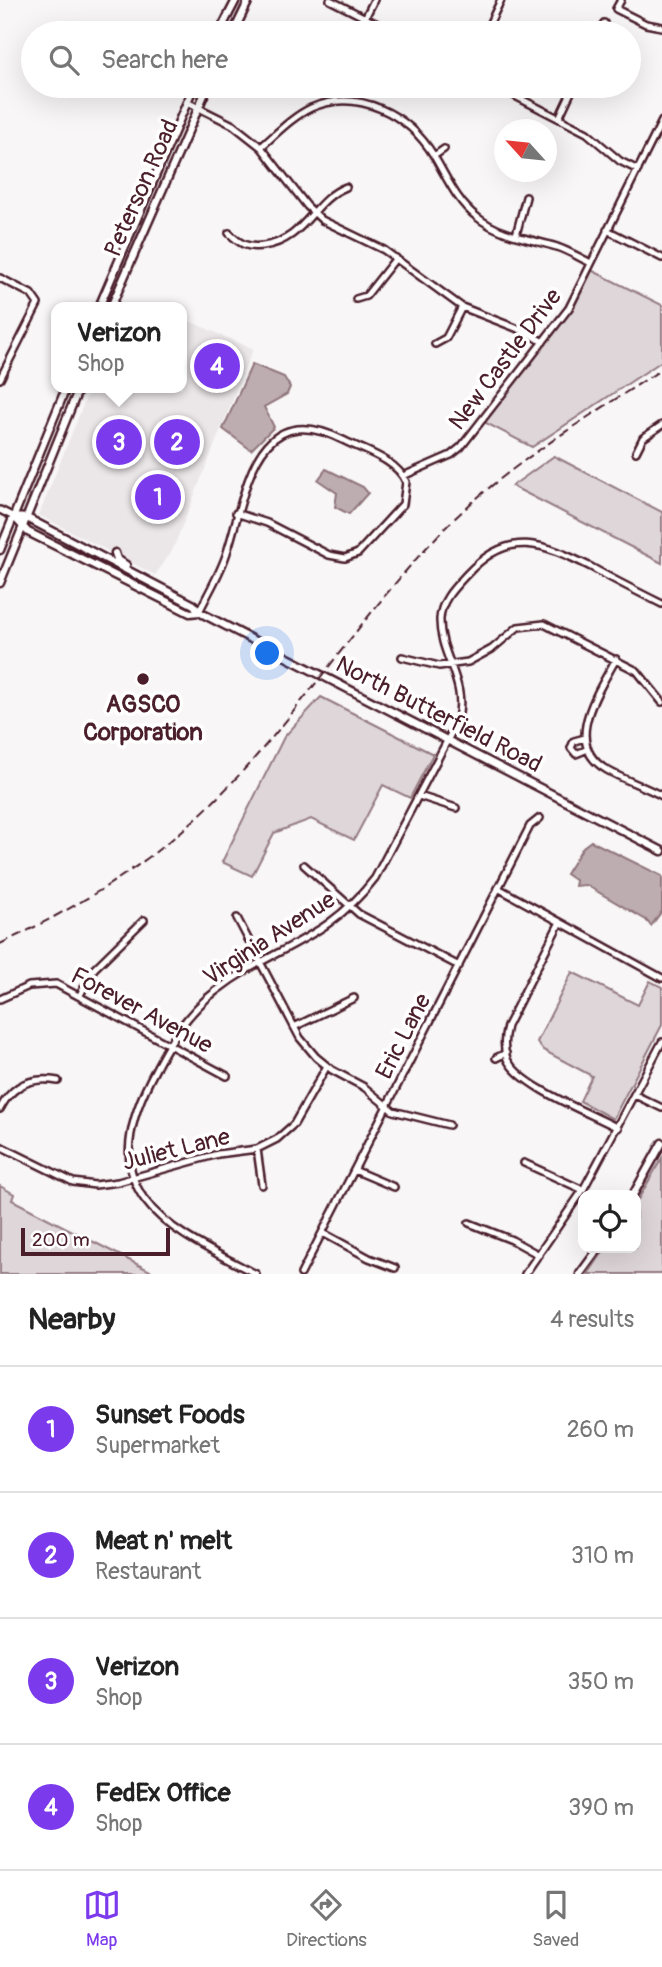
<!DOCTYPE html>
<html lang="en">
<head>
<meta charset="utf-8">
<style>
	body { margin:0; font-family:Pangolin,sans-serif; background:#f6f6f6; color:#222 }
	.controls { position:absolute; right:21px; bottom:21px; display:grid; overflow:hidden; border-radius:14px; box-shadow:0 7px 28px #0002 }
	.controls button { width:63px; height:63px; display:grid; place-items:center; padding:0; border:0; border-bottom:2px solid #e0e0e0; background:#fff; color:#222; font:35px sans-serif }
	.compass { position:absolute; left:494px; top:119px; width:63px; height:63px; border-radius:50%; background:#fff; box-shadow:0 7px 28px #0002; rotate:297deg }
	.scale { position:absolute; left:21px; bottom:18px; width:149px; box-sizing:border-box; padding-left:7px; border:4px solid #4a1f2b; border-top:0; font-size:19px; line-height:24px; white-space:nowrap; color:#4a1f2b; -webkit-text-stroke:5px #fff; paint-order:stroke }
	.you { position:absolute; left:268px; top:654px; width:24px; height:24px; margin:-18px; border:5px solid #fff; border-radius:50%; background:#1a73e8; box-shadow:0 0 0 10px #1a73e833 }
	.badge { display:grid; place-items:center; width:46px; height:46px; border-radius:50%; background:#7c3aed; color:#fff; font-size:23px; font-weight:700 }
	.pin { position:absolute; translate:-50% -50%; border:4px solid #fff; box-shadow:0 2px 7px #0006 }
	.popup { position:absolute; left:51px; top:302px; width:136px; height:91px; box-sizing:border-box; display:grid; place-content:center; border-radius:14px; background:#fff; filter:drop-shadow(0 2px 5px #0005); font-size:23px; white-space:nowrap; color:#767676 }
	.popup b { font-size:26px; color:#222 }
	.popup::after { content:''; position:absolute; left:50%; top:100%; margin-left:-14px; border:14px solid transparent; border-top-color:#fff }
	.list { margin:0; padding:0; list-style:none }
	h2 { display:flex; justify-content:space-between; align-items:center; height:91px; margin:0; padding:0 28px; font-size:30px }
	h2 small { font-size:23px; font-weight:400; color:#767676 }
	.list li { display:grid; grid-template-columns:46px 1fr auto; gap:21px; align-items:center; box-sizing:border-box; height:126px; padding:0 28px; border-top:2px solid #e0e0e0 }
	.list b { display:block; font-size:26px; white-space:nowrap }
	.list p { margin:0; font-size:23px; white-space:nowrap; color:#767676 }
	.list em { font-size:23px; font-style:normal; color:#767676 }
	.icon { flex:none; width:38px; height:38px; fill:none; stroke:currentColor; stroke-width:2; stroke-linecap:round; stroke-linejoin:round }
	.map { position:relative; flex:none; width:662px; height:1274px; overflow:hidden }
	.search { position:absolute; background:#fff; box-shadow:0 7px 28px #0002; left:21px; right:21px; top:21px; height:77px; display:flex; align-items:center; gap:18px; box-sizing:border-box; padding:0 24px; border-radius:38px; color:#767676; font-size:26px }
	.sheet { height:595px; background:#fff }
	nav { display:flex; justify-content:space-around; align-items:center; box-sizing:border-box; height:98px; border-top:2px solid #e0e0e0; background:#fff; font-size:19px; color:#767676 }
	nav a { display:grid; justify-items:center; gap:4px }
	nav .on { color:#7c3aed }
	.map>svg:first-child { display:block }
	.built { fill:#ebe6e8 }
	.green { fill:#ded6d9; stroke:#947a82; stroke-width:2 }
	.water { fill:#bdadb0; stroke:#8f747b; stroke-width:2 }
	.lines { fill:none; stroke-linecap:round; stroke-linejoin:round }
	.minor-casing { stroke:#4a1f2b; stroke-width:10 }
	.major-casing { stroke:#4a1f2b; stroke-width:11 }
	.minor { stroke:#fff; stroke-width:5 }
	.major { stroke:#fff; stroke-width:6 }
	.rail { stroke:#4a1f2b; stroke-width:2; stroke-dasharray:10 5; stroke-linecap:butt }
	.poi-dot { fill:#4a1f2b; stroke:#fff; stroke-width:2.5 }
	.labels { text-anchor:middle; stroke-width:7; stroke-linejoin:round; paint-order:stroke }
	.street-label { font-size:24px; fill:#4a1f2b; stroke:#fff }
	.poi-label { font-size:24px; font-weight:bold; fill:#4a1f2b; stroke:#fff }
</style>
</head>
<body>
<div class="map">
<svg width="662" height="1274" viewBox="0 0 662 1274">
	<rect width="100%" height="100%" fill="#f8f6f7"/>
	<filter id="ink" filterUnits="userSpaceOnUse"><feTurbulence type="fractalNoise" baseFrequency=".0143" numOctaves="2"/><feDisplacementMap in="SourceGraphic" scale="14" xChannelSelector="R" yChannelSelector="G"/><feConvolveMatrix kernelMatrix="1 2 1 2 8 2 1 2 1" color-interpolation-filters="sRGB"/></filter>
	<g filter="url(#ink)">
		<path class="built" d="M 182,318 L 253,349 L 172,551 L 155,575 L 39,515 L 90,388 L 182,388 Z"/>
		<path class="green" d="M 591,270 L 662,305 L 662,361 L 532,447 L 484,422 L 559,326 Z
			M 554,456 L 662,512 L 662,563 L 512,486 Z
			M 321,697 L 433,754 L 410,798 L 383,785 L 354,840 L 311,819 L 274,833 L 252,876 L 222,862 L 284,737 Z
			M 572,972 L 638,1005 L 650,981 L 662,987 L 662,1025 L 613,1119 L 580,1101 L 592,1076 L 543,1050 L 537,1042 Z
			M 662,1158 L 662,1274 L 588,1274 L 606,1248 L 636,1248 L 636,1203 Z
			M 0,1186 L 14,1194 L 12,1200 L 156,1274 L 0,1274 Z"/>
		<path class="water" d="M 252,364 L 284,377 L 290,387 L 287,394 L 264,407 L 274,427 L 251,450 L 223,429 Z
			M 326,469 L 363,487 L 368,493 L 349,514 L 335,507 L 337,493 L 318,480 Z
			M 591,841 L 662,876 L 662,911 L 651,926 L 646,920 L 586,885 L 575,886 L 576,881 L 566,874 L 583,847 Z"/>
		<g class="lines">
			<g class="minor-casing">
				<path id="minor" d="M 330,0 L 395,33
					M 621,0 L 616,9 L 646,24 L 662,27
					M 365,18 L 374,0
					M 485,33 L 501,0
					M 599,33 L 604,23
					M 496,86 L 587,133 L 620,161 L 638,170
					M 187,102 L 233,125 L 261,147 L 307,206 L 322,220 L 384,250 L 462,307 L 526,332 L 543,342
					M 559,118 L 574,86
					M 261,147 C 276,134 292,117 311,108 C 358,87 409,115 434,156 C 447,178 457,202 477,217 C 499,235 531,239 557,247 C 569,251 580,258 591,263
					M 434,156 L 444,149
					M 607,230 L 662,258
					M 229,233 C 240,244 247,248 263,246 C 306,240 312,200 346,187
					M 516,235 L 526,197
					M 0,278 L 31,294 L 38,304 L 0,379
					M 356,299 L 366,296 L 396,258
					M 435,344 L 446,338 L 462,307
					M 636,452 L 643,438 L 662,425
					M 403,476 L 451,455 L 461,447 L 569,308 L 662,121
					M 0,510 L 14,517
					M 199,612 C 209,591 222,571 228,549 C 247,488 256,395 345,441 C 365,451 397,460 406,482 L 403,504 L 358,553 L 345,558 L 329,555 L 267,523 L 236,513
					M 402,657 L 439,666 L 468,662 L 492,649 L 518,627 L 544,624 L 637,671 L 662,702
					M 616,659 C 599,691 561,744 607,770 C 624,780 644,786 662,796
					M 585,738 L 574,741 L 571,748 L 576,754 L 588,749
					M 419,796 L 456,808
					M 304,865 L 359,914 L 459,966
					M 498,888 L 662,978
					M 237,918 L 300,1038 L 316,1057 L 332,1070 L 364,1087 L 393,1111 L 449,1125
					M 560,922 L 507,1026 C 504,1037 503,1048 507,1059 C 520,1087 590,1113 618,1128
					M 80,995 L 94,969 L 144,920
					M 0,999 L 29,986 L 56,984 L 227,1076
					M 294,1027 L 354,998
					M 496,1058 L 506,1053
					M 635,1095 L 662,1108
					M 0,1109 C 12,1085 31,1076 58,1081
					M 0,1146 L 73,1182 L 95,1185 L 118,1182 L 218,1154 L 257,1149 L 277,1139 L 294,1124 L 327,1066
					M 257,1149 L 262,1185
					M 524,1163 L 583,1190
					M 354,1170 L 394,1187
					M 469,1223 L 512,1240 L 539,1255
					M 323,1233 L 369,1258 L 395,1268
					M 256,1274 C 165,1227 92,1196 150,1080 C 167,1046 185,1014 216,991 C 274,946 326,942 375,878 L 457,722 C 469,683 439,656 440,619 C 441,600 455,587 467,574 C 509,528 543,543 591,567 C 614,580 638,592 662,604
					M 301,1274 L 530,826 L 540,818
					M 525,1274 L 583,1190 L 662,1042"/>
			</g>
			<g class="major-casing">
				<path id="major" d="M 219,33 L 236,0
					M 233,33 L 249,0
					M 99,307 L 194,86
					M 111,307 L 208,86
					M 14,517 L 27,518 L 194,605 L 199,612 L 662,851
					M 14,517 L 28,532 L 190,613 L 199,612
					M 0,550 L 66,388
					M 115,553 L 117,559 L 126,565
					M 0,583 L 79,388
					M 633,1195 L 662,1143
					M 580,1274 L 599,1248"/>
			</g>
			<use href="#minor" class="minor"/>
			<use href="#major" class="major"/>
			<path class="rail" d="M 0,944 C 78,907 149,865 211,804 C 298,719 362,612 448,525 C 510,463 589,417 662,369"/>
		</g>
	</g>
	<circle class="poi-dot" cx="143" cy="679" r="7"/>
	<g class="labels">
		<g class="street-label">
			<text transform="translate(141 188) rotate(-66)" y="8">Peterson Road</text>
			<text transform="translate(505 359) rotate(-53)" y="8">New Castle Drive</text>
			<text transform="translate(439 714) rotate(27)" y="8">North Butterfield Road</text>
			<text transform="translate(269 938) rotate(-33)" y="8">Virginia Avenue</text>
			<text transform="translate(142 1010) rotate(28)" y="8">Forever Avenue</text>
			<text transform="translate(403 1036) rotate(-63)" y="8">Eric Lane</text>
			<text transform="translate(176 1149) rotate(-14)" y="8">Juliet Lane</text>
		</g>
		<g class="poi-label">
			<text x="143" y="712">AGSCO<tspan x="143" dy="28">Corporation</tspan></text>
		</g>
	</g>
</svg>
<div class="controls">
<button><svg class="icon" aria-label="locate" viewBox="0 0 24 24"><circle cx="12" cy="12" r="6"/><path d="M12 2v4M12 18v4M2 12h4M18 12h4"/></svg></button>
</div>
<svg class="compass" viewBox="-18 -18 36 36"><path d="M0-13l5 13h-10z" fill="#e53935"/><path d="M0 13l5-13h-10z" fill="#767676"/></svg>
<div class="scale">200 m</div>
<div class="you"></div>
<div class="pin badge" style="left:158px;top:497px">1</div>
<div class="pin badge" style="left:177px;top:442px">2</div>
<div class="pin badge" style="left:119px;top:442px">3</div>
<div class="popup"><b>Verizon</b>Shop</div>
<div class="pin badge" style="left:217px;top:366px">4</div>
<div class="search"><svg class="icon" aria-label="search" viewBox="0 0 24 24"><circle cx="10" cy="10" r="6"/><path d="M15 15l6 6"/></svg>Search here</div>
</div>
<section class="sheet">
<h2>Nearby<small>4 results</small></h2>
<ul class="list">
<li><span class="badge">1</span><div><b>Sunset Foods</b><p>Supermarket</p></div><em>260 m</em></li>
<li><span class="badge">2</span><div><b>Meat n' melt</b><p>Restaurant</p></div><em>310 m</em></li>
<li><span class="badge">3</span><div><b>Verizon</b><p>Shop</p></div><em>350 m</em></li>
<li><span class="badge">4</span><div><b>FedEx Office</b><p>Shop</p></div><em>390 m</em></li>
</ul>
</section>
<nav>
<a class="on"><svg class="icon" aria-label="map" viewBox="0 0 24 24"><path d="M3 6l6-2 6 2 6-2v14l-6 2-6-2-6 2zM9 4v14M15 6v14"/></svg>Map</a>
<a><svg class="icon" aria-label="directions" viewBox="0 0 24 24"><path d="M12 3l9 9-9 9-9-9zM9 14v-3h6M13 9l2 2-2 2"/></svg>Directions</a>
<a><svg class="icon" aria-label="saved" viewBox="0 0 24 24"><path d="M7 4h10v16l-5-4-5 4z"/></svg>Saved</a>
</nav>
</body>
</html>
